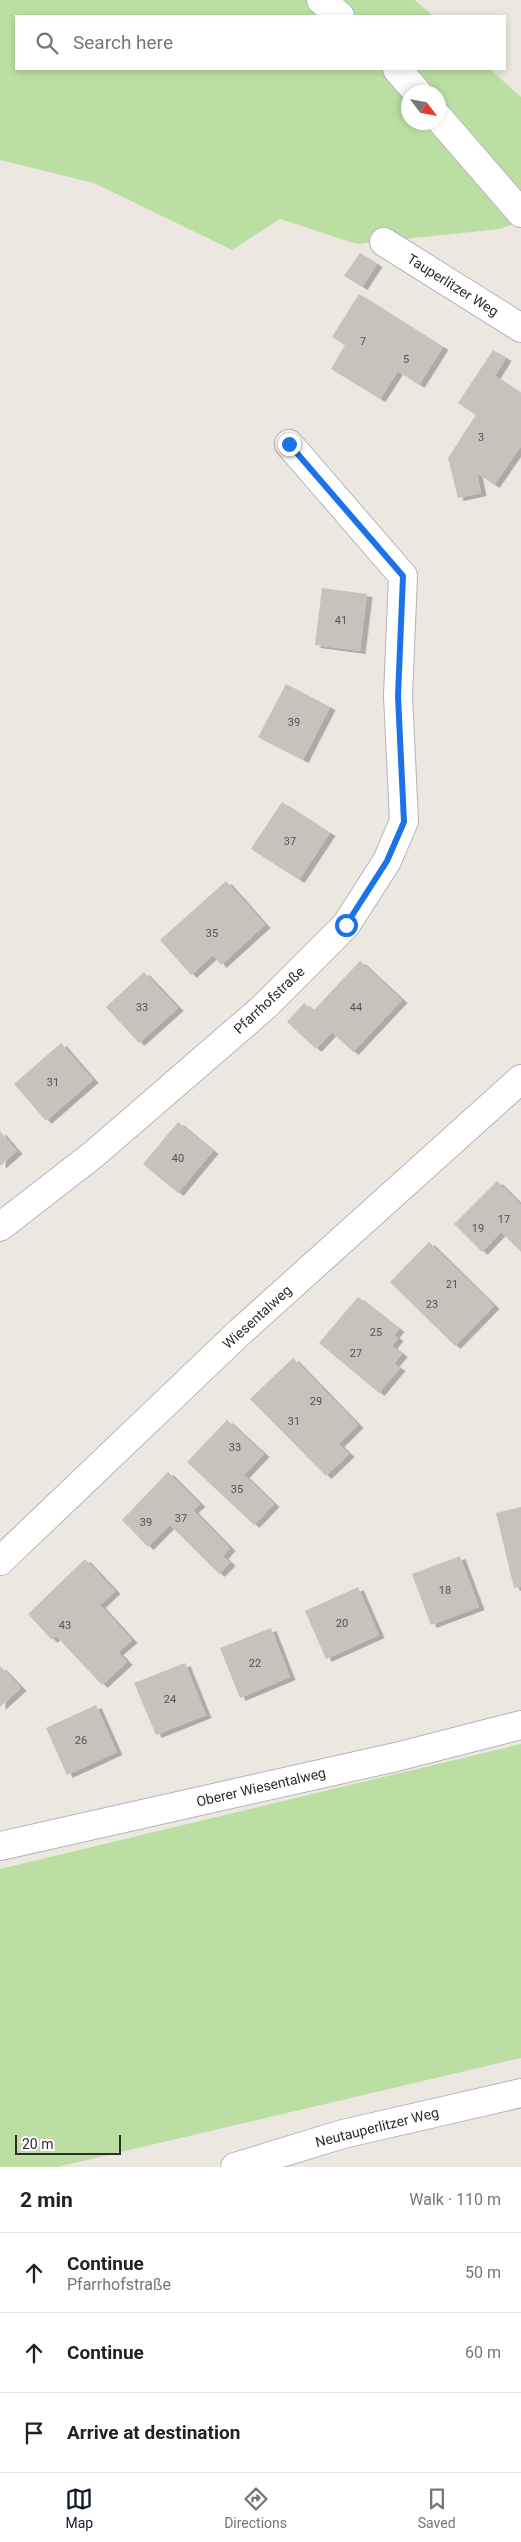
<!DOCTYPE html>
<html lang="en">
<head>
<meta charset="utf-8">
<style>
	body { margin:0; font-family:Roboto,sans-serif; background:#f2f2f2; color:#222 }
	.compass { position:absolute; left:401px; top:85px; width:45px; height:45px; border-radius:50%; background:#fff; box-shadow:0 2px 8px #0003; rotate:122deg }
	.scale { position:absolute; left:15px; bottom:12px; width:106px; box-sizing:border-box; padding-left:5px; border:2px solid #2d2d2d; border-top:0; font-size:14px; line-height:18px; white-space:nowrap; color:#2d2d2d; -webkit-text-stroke:4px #fff; paint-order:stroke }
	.stop { position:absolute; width:15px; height:15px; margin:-11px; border:4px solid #1a73e8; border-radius:50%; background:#fff }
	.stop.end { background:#1a73e8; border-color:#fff; box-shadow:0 1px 5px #0008 }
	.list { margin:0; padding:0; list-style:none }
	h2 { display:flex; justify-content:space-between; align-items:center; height:65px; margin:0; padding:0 20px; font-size:21px }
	h2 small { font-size:16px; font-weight:400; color:#767676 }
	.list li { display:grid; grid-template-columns:32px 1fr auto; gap:15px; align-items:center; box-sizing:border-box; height:80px; padding:0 20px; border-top:1px solid #e0e0e0 }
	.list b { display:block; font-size:19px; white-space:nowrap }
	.list p { margin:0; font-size:16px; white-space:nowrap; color:#767676 }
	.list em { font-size:16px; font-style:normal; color:#767676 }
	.icon { flex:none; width:28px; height:28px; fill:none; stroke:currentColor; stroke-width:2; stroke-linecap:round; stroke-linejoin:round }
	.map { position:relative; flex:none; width:521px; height:2167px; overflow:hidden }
	.search { position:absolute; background:#fff; box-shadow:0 2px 8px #0003; left:15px; right:15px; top:15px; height:55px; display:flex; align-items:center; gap:12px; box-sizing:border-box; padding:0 18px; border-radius:0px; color:#767676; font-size:19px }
	.sheet { height:305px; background:#fff }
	nav { display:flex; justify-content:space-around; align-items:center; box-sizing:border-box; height:70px; border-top:1px solid #e0e0e0; background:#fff; font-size:14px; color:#767676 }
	nav a { display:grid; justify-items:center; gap:2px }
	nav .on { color:#111827 }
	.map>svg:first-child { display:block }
	.green { fill:#bbdfa3; fill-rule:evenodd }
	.building { fill:#c6c2bc; filter:url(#shadow) }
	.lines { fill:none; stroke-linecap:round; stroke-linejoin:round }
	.minor-casing { stroke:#b2b4bc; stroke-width:30 }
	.minor { stroke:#fff; stroke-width:28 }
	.route { stroke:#1a73e8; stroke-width:6 }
	.labels { text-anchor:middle; stroke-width:5; stroke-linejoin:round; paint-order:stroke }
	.number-label { font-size:11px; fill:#535251 }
	.street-label { font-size:14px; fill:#2d2d2d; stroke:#fff }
</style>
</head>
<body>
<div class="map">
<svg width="521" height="2167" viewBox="0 0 521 2167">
	<defs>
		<filter id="shadow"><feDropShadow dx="5.5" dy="3" stdDeviation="0" flood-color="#0004"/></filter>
	</defs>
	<rect width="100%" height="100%" fill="#ede7e1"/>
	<path class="green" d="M 0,0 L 415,0 L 433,16 L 16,16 L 16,69 L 490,69 L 521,97 L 521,222 L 499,229 L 357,244 L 280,219 L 232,250 L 94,183 L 0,160 ZM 408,92 L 438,92 L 438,122 L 408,122 Z
		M 521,1744 L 521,2058 L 57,2167 L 0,2167 L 0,1869 Z"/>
	<path class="building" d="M 360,253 L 377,264 L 362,287 L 344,276 Z
		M 359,294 L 443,347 L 419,385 L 398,371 L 380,399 L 331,369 L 345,345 L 332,337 Z
		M 493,350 L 506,358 L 495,376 L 521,393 L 521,446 L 494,485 L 477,473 L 481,493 L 458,498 L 448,458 L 476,415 L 458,403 Z
		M 322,588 L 367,594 L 360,651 L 315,645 Z
		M 286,684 L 330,707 L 303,760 L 258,737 Z
		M 282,802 L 330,833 L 299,880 L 251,849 Z
		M 226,881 L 265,925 L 221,965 L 213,955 L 191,975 L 160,940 Z
		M 360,961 L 402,1000 L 353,1052 L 332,1032 L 316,1049 L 287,1022 L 304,1003 L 313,1011 Z
		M 144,972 L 178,1008 L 139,1043 L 106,1007 Z
		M 61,1043 L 93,1080 L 46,1121 L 14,1084 Z
		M 178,1122 L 213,1151 L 178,1193 L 143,1164 Z
		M 0,1131 L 17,1151 L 0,1166 Z
		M 497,1181 L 521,1205 L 521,1252 L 501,1232 L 482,1252 L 454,1224 Z
		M 429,1242 L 494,1306 L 455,1346 L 390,1282 Z
		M 358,1297 L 399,1329 L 394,1335 L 398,1338 L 392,1346 L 402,1354 L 394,1364 L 400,1368 L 379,1393 L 319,1343 Z
		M 293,1358 L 358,1425 L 339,1444 L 349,1454 L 326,1476 L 250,1399 Z
		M 227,1420 L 264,1454 L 244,1475 L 274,1504 L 254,1525 L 187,1462 Z
		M 168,1472 L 200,1504 L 193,1510 L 230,1548 L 223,1556 L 230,1563 L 219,1574 L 170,1525 L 148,1547 L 122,1520 Z
		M 521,1507 L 521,1586 L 514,1588 L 496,1513 Z
		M 460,1556 L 479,1607 L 431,1625 L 412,1574 Z
		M 85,1559 L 115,1591 L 100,1605 L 132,1640 L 118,1652 L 127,1662 L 102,1685 L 56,1636 L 52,1640 L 28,1614 Z
		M 358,1587 L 379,1635 L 326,1659 L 305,1611 Z
		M 271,1628 L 290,1677 L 240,1698 L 220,1648 Z
		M 185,1663 L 206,1715 L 156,1735 L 134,1683 Z
		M 0,1666 L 21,1688 L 0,1707 Z
		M 96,1705 L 117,1752 L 67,1775 L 46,1728 Z"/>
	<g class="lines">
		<g class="minor-casing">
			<path id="minor" d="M 321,0 L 340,16
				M 397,69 L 417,92
				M 438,117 L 521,213
				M 384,242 L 521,328
				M 0,1227 L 94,1154 L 264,1007 L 346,925 L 387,861 L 404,821 L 398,696 L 403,576 L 289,444
				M 0,1561 L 241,1331 L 521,1079
				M 0,1846 L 396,1757 L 521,1725
				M 235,2167 L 343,2134 L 521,2093"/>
		</g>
		<use href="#minor" class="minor"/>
	</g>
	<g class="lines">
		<path class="route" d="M 289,444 L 403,576 L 398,696 L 404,822 L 387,861 L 346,925"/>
	</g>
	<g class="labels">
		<g class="number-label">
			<text x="363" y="345">7</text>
			<text x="406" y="363">5</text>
			<text x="481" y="441">3</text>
			<text x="341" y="624">41</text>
			<text x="294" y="726">39</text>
			<text x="290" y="845">37</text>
			<text x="212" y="937">35</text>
			<text x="142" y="1011">33</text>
			<text x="356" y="1011">44</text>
			<text x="53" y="1086">31</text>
			<text x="178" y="1162">40</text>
			<text x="504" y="1223">17</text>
			<text x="478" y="1232">19</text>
			<text x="452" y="1288">21</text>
			<text x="432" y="1308">23</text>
			<text x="376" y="1336">25</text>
			<text x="356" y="1357">27</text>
			<text x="316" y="1405">29</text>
			<text x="294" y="1425">31</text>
			<text x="235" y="1451">33</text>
			<text x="237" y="1493">35</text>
			<text x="181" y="1522">37</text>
			<text x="146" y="1526">39</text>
			<text x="445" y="1594">18</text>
			<text x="342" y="1627">20</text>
			<text x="65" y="1629">43</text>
			<text x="255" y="1667">22</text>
			<text x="170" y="1703">24</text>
			<text x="81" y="1744">26</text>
		</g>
		<g class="street-label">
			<text transform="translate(453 285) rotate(32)" y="5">Tauperlitzer Weg</text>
			<text transform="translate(269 1000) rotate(-43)" y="5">Pfarrhofstraße</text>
			<text transform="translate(257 1317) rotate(-42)" y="5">Wiesentalweg</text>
			<text transform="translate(261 1787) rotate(-13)" y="5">Oberer Wiesentalweg</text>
			<text transform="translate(377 2127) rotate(-14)" y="5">Neutauperlitzer Weg</text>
		</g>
	</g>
</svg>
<svg class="compass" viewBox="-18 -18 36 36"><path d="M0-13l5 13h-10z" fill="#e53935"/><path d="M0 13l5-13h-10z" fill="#767676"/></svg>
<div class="scale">20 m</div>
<div class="stop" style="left:346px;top:925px"></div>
<div class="stop end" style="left:289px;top:444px"></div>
<div class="search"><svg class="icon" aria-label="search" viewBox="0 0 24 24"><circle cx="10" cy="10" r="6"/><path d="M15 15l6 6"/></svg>Search here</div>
</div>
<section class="sheet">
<h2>2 min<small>Walk · 110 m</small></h2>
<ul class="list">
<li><svg class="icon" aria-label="ahead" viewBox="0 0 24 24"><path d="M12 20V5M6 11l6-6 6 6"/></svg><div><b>Continue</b><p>Pfarrhofstraße</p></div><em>50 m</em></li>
<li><svg class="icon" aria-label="ahead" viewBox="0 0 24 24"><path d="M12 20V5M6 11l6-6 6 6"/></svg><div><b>Continue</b></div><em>60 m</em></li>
<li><svg class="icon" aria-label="arrive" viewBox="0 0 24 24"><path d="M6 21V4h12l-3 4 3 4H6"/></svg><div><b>Arrive at destination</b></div></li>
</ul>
</section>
<nav>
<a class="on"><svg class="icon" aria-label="map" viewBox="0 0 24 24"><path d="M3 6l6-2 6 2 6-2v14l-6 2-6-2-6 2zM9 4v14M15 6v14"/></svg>Map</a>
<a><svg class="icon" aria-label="directions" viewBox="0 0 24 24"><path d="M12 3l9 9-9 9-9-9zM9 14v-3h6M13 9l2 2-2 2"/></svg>Directions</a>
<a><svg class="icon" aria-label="saved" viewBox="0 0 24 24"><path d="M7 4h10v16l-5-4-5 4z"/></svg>Saved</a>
</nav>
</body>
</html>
